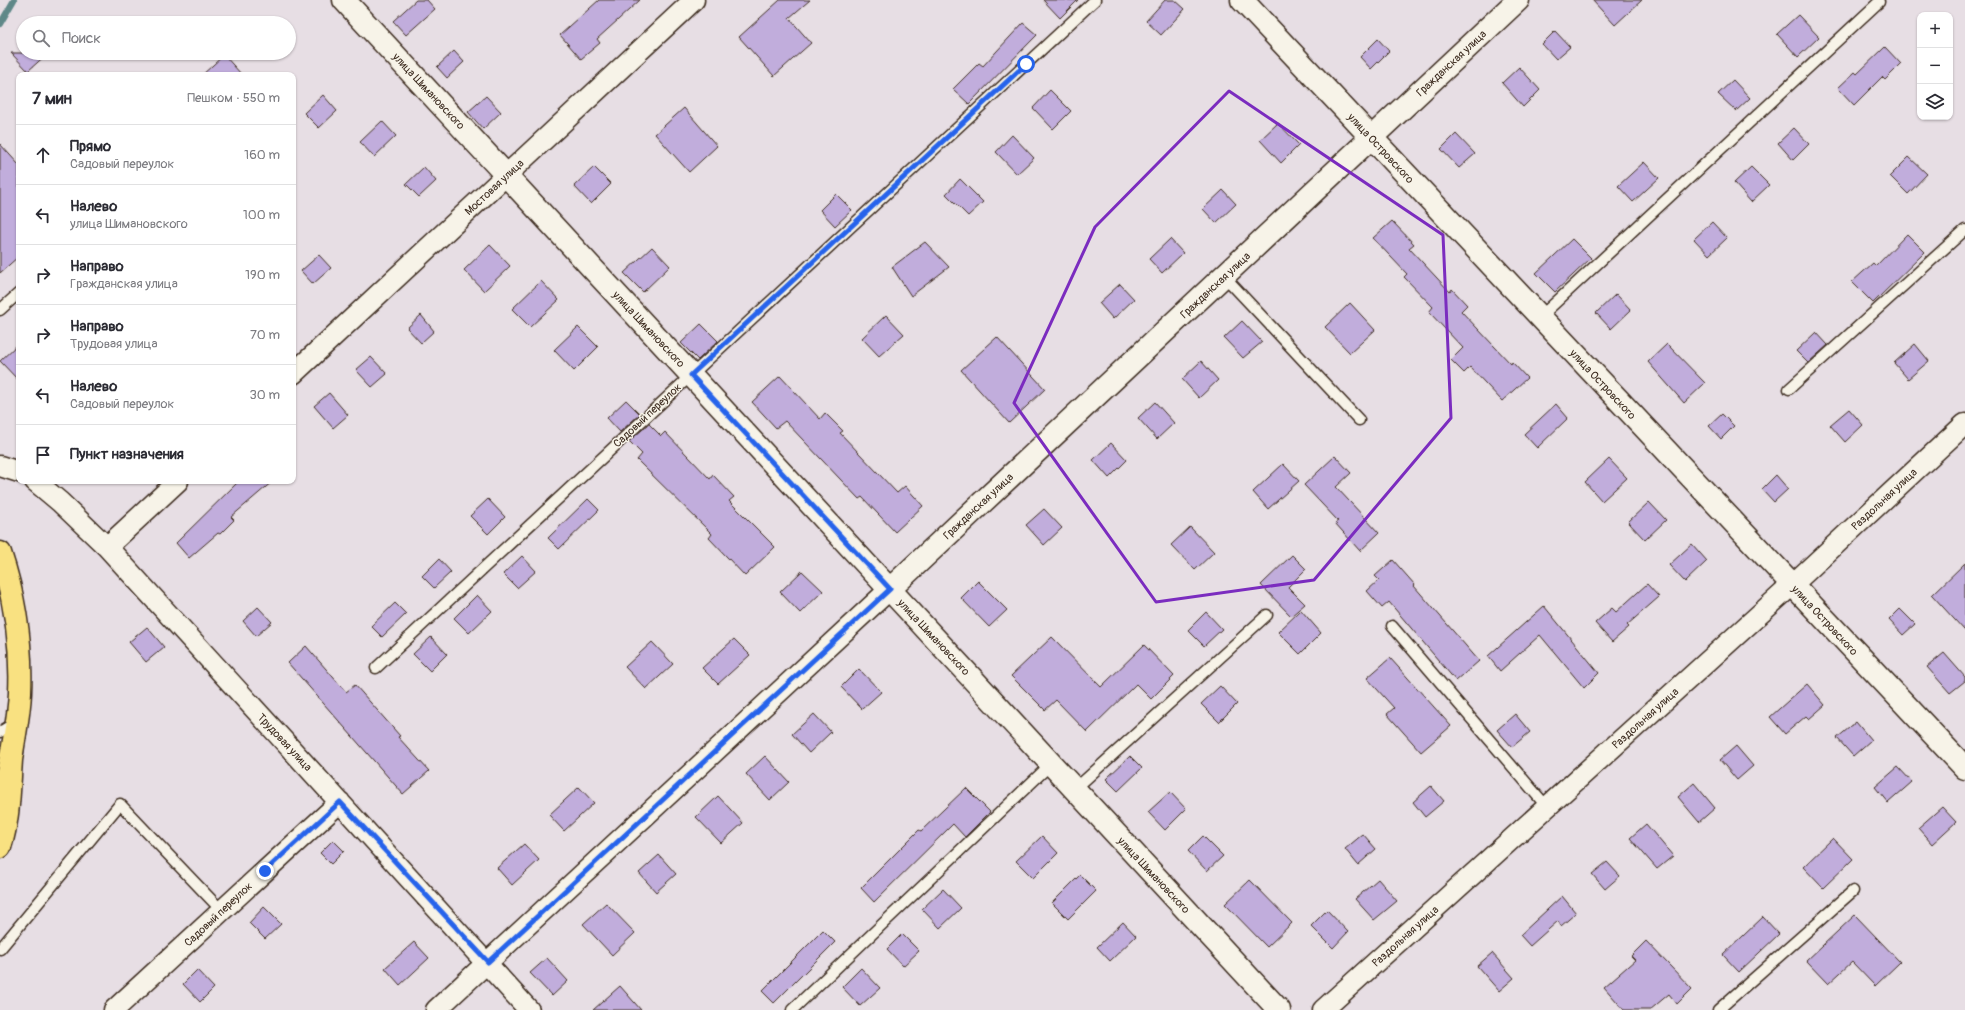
<!DOCTYPE html>
<html lang="ru">
<head>
<meta charset="utf-8">
<style>
	body { margin:0; font-family:Pangolin,sans-serif; background:#f2f2f3; color:#2b2b33 }
	.controls { position:absolute; right:12px; top:12px; display:grid; overflow:hidden; border-radius:8px; box-shadow:0 1px 3px #0004 }
	.controls button { width:36px; height:36px; display:grid; place-items:center; padding:0; border:0; border-bottom:1px solid #e1e1e2; background:#fff; color:#2b2b33; font:20px sans-serif }
	.stop { position:absolute; width:12px; height:12px; margin:-9px; border:3px solid #2563eb; border-radius:50%; background:#fff }
	.stop.end { background:#2563eb; border-color:#fff; box-shadow:0 1px 4px #0008 }
	.list { margin:0; padding:0; list-style:none }
	h2 { display:flex; justify-content:space-between; align-items:center; height:52px; margin:0; padding:0 16px; font-size:17px }
	h2 small { font-size:13px; font-weight:400; color:#7c7c81 }
	.list li { display:grid; grid-template-columns:26px 1fr auto; gap:12px; align-items:center; box-sizing:border-box; height:60px; padding:0 16px; border-top:1px solid #e1e1e2 }
	.list b { display:block; font-size:15px; white-space:nowrap }
	.list p { margin:0; font-size:13px; white-space:nowrap; color:#7c7c81 }
	.list em { font-size:13px; font-style:normal; color:#7c7c81 }
	.icon { flex:none; width:22px; height:22px; fill:none; stroke:currentColor; stroke-width:2; stroke-linecap:round; stroke-linejoin:round }
	.map { position:relative; flex:none; width:1965px; height:1010px; overflow:hidden }
	.search { position:absolute; background:#fff; box-shadow:0 1px 3px #0004; left:16px; top:16px; width:280px; height:44px; display:flex; align-items:center; gap:10px; box-sizing:border-box; padding:0 14px; border-radius:22px; color:#7c7c81; font-size:15px }
	.panel { position:absolute; background:#fff; box-shadow:0 1px 3px #0004; left:16px; top:72px; width:280px; height:412px; border-radius:8px }
	.map>svg:first-child { display:block }
	.lines { fill:none; stroke-linecap:round; stroke-linejoin:round }
	.stream { stroke:#5e8888; stroke-width:6 }
	.building { fill:#c1addc; stroke:#3b2a1e }
	.service-casing { stroke:#3b2a1e; stroke-width:13 }
	.minor-casing { stroke:#3b2a1e; stroke-width:23 }
	.tertiary-casing { stroke:#3b2a1e; stroke-width:25 }
	.primary-casing { stroke:#3b2a1e; stroke-width:25 }
	.trunk-casing { stroke:#3b2a1e; stroke-width:25 }
	.service { stroke:#f7f3e8; stroke-width:10 }
	.minor { stroke:#f7f3e8; stroke-width:20 }
	.tertiary { stroke:#f7f3e8; stroke-width:22 }
	.primary { stroke:#f9e181; stroke-width:22 }
	.trunk { stroke:#f9e181; stroke-width:22 }
	.route { stroke:#2563eb; stroke-width:5 }
	.marked { fill:none; stroke:#7b2cbf; stroke-width:3; stroke-linejoin:round }
	.labels { text-anchor:middle; stroke-width:3; stroke-linejoin:round; paint-order:stroke }
	.street-label { font-size:11px; fill:#3b2a1e; stroke:#f7f3e8 }
</style>
</head>
<body>
<div class="map">
<svg width="1965" height="1010" viewBox="0 0 1965 1010">
	<rect width="100%" height="100%" fill="#e7dee4"/>
	<filter id="ink" filterUnits="userSpaceOnUse"><feTurbulence type="fractalNoise" baseFrequency=".025" numOctaves="2"/><feDisplacementMap in="SourceGraphic" scale="8" xChannelSelector="R" yChannelSelector="G"/><feConvolveMatrix kernelMatrix="1 2 1 2 8 2 1 2 1" color-interpolation-filters="sRGB"/></filter>
	<g filter="url(#ink)">
		<g class="lines">
			<path class="stream" d="M 0,24 L 14,0"/>
		</g>
		<path class="building" d="M 416,0 L 427,0 L 435,9 L 406,35 L 393,21 Z
			M 599,0 L 640,0 L 597,39 L 600,43 L 581,59 L 560,35 Z
			M 780,0 L 810,0 L 789,18 L 811,43 L 774,76 L 739,37 Z
			M 1043,0 L 1078,0 L 1060,18 Z
			M 1165,0 L 1175,0 L 1185,9 L 1161,35 L 1146,21 Z
			M 1592,0 L 1642,0 L 1615,25 Z
			M 1798,15 L 1819,37 L 1798,57 L 1777,34 Z
			M 1023,23 L 1037,35 L 969,104 L 953,89 L 979,63 L 983,66 Z
			M 1555,31 L 1570,47 L 1556,59 L 1542,44 Z
			M 1378,39 L 1389,51 L 1371,69 L 1360,57 Z
			M 1885,47 L 1901,64 L 1885,80 L 1882,77 L 1854,105 L 1838,88 L 1855,72 L 1857,74 Z
			M 454,51 L 464,62 L 447,78 L 437,67 Z
			M 11,53 L 48,53 L 28,71 Z
			M 224,55 L 242,75 L 202,75 Z
			M 1519,67 L 1540,90 L 1523,107 L 1502,83 Z
			M 1733,80 L 1750,98 L 1736,111 L 1718,94 Z
			M 1050,90 L 1071,111 L 1053,129 L 1033,108 Z
			M 323,95 L 337,111 L 319,128 L 304,113 Z
			M 486,96 L 501,112 L 483,129 L 468,112 Z
			M 684,108 L 717,146 L 689,172 L 655,134 Z
			M 382,121 L 396,136 L 374,157 L 360,142 Z
			M 1278,123 L 1299,145 L 1281,163 L 1260,140 Z
			M 1794,128 L 1809,144 L 1793,160 L 1778,143 Z
			M 1456,134 L 1475,154 L 1459,168 L 1441,149 Z
			M 1012,135 L 1034,158 L 1017,174 L 996,152 Z
			M 0,144 L 19,165 L 19,256 L 0,273 Z
			M 1909,157 L 1927,174 L 1908,194 L 1890,176 Z
			M 1644,162 L 1659,178 L 1633,202 L 1618,186 Z
			M 424,167 L 436,181 L 419,197 L 406,184 Z
			M 594,167 L 611,184 L 591,204 L 574,186 Z
			M 1751,167 L 1769,185 L 1751,202 L 1734,183 Z
			M 960,179 L 983,202 L 968,216 L 946,194 Z
			M 1223,190 L 1236,204 L 1216,223 L 1203,209 Z
			M 836,194 L 852,210 L 835,226 L 820,210 Z
			M 1392,221 L 1414,244 L 1409,248 L 1450,292 L 1452,289 L 1467,305 L 1461,311 L 1511,364 L 1512,362 L 1527,378 L 1502,401 L 1470,367 L 1464,373 L 1451,360 L 1463,348 L 1429,312 L 1433,307 L 1404,277 L 1407,274 L 1373,238 Z
			M 1712,222 L 1727,238 L 1709,255 L 1694,239 Z
			M 1907,234 L 1925,252 L 1873,303 L 1852,282 L 1873,263 L 1876,266 Z
			M 1170,239 L 1183,253 L 1162,273 L 1149,259 Z
			M 1572,239 L 1591,258 L 1555,292 L 1536,273 Z
			M 925,242 L 949,267 L 911,296 L 892,267 Z
			M 490,245 L 510,266 L 484,291 L 464,270 Z
			M 652,247 L 670,266 L 643,292 L 624,273 Z
			M 319,255 L 331,268 L 313,284 L 301,271 Z
			M 541,281 L 559,300 L 530,327 L 512,309 Z
			M 1120,284 L 1134,299 L 1113,319 L 1099,303 Z
			M 1616,294 L 1631,310 L 1611,329 L 1596,313 Z
			M 1350,303 L 1375,330 L 1350,353 L 1325,327 Z
			M 421,315 L 434,331 L 421,343 L 407,328 Z
			M 886,315 L 904,334 L 879,356 L 862,338 Z
			M 1242,321 L 1262,342 L 1243,358 L 1224,338 Z
			M 701,324 L 718,341 L 698,360 L 681,343 Z
			M 578,327 L 598,347 L 574,371 L 554,350 Z
			M 1816,332 L 1828,345 L 1808,363 L 1796,351 Z
			M 997,337 L 1045,389 L 1009,423 L 961,370 Z
			M 19,343 L 19,381 L 0,361 Z
			M 1667,344 L 1705,383 L 1684,403 L 1648,362 Z
			M 1915,344 L 1929,361 L 1908,379 L 1894,363 Z
			M 371,357 L 387,374 L 372,387 L 356,370 Z
			M 1201,361 L 1218,380 L 1199,398 L 1182,379 Z
			M 780,376 L 820,419 L 825,413 L 843,431 L 840,433 L 897,493 L 905,486 L 923,506 L 895,532 L 862,497 L 859,499 L 785,421 L 776,428 L 752,402 Z
			M 329,393 L 348,415 L 333,428 L 314,406 Z
			M 626,400 L 640,414 L 620,432 L 607,418 Z
			M 1155,402 L 1174,423 L 1157,439 L 1138,418 Z
			M 1556,404 L 1568,418 L 1537,448 L 1524,434 Z
			M 1849,409 L 1863,425 L 1845,442 L 1830,425 Z
			M 1722,414 L 1734,426 L 1721,439 L 1709,426 Z
			M 649,424 L 661,436 L 665,432 L 710,479 L 713,475 L 734,497 L 729,501 L 775,547 L 745,576 L 709,538 L 712,534 L 637,460 L 642,454 L 629,441 Z
			M 1111,443 L 1127,460 L 1109,478 L 1093,460 Z
			M 1335,456 L 1351,473 L 1336,487 L 1379,533 L 1360,551 L 1335,523 L 1338,521 L 1304,485 Z
			M 1609,459 L 1627,478 L 1602,501 L 1585,482 Z
			M 1283,464 L 1299,481 L 1268,509 L 1253,492 Z
			M 1776,475 L 1788,489 L 1774,502 L 1762,489 Z
			M 239,481 L 273,481 L 231,517 L 234,520 L 220,534 L 218,533 L 189,558 L 176,543 Z
			M 488,499 L 505,517 L 488,534 L 470,516 Z
			M 588,499 L 599,510 L 559,549 L 548,538 Z
			M 1649,502 L 1666,520 L 1645,540 L 1628,522 Z
			M 1044,509 L 1062,528 L 1044,545 L 1026,525 Z
			M 1190,527 L 1214,552 L 1195,570 L 1171,545 Z
			M 1692,544 L 1707,561 L 1685,582 L 1669,565 Z
			M 1292,555 L 1306,569 L 1288,587 L 1305,604 L 1291,616 L 1261,585 Z
			M 522,556 L 536,571 L 517,588 L 503,574 Z
			M 439,559 L 451,572 L 434,588 L 422,576 Z
			M 1393,560 L 1415,585 L 1414,586 L 1479,661 L 1456,681 L 1389,602 L 1382,608 L 1367,591 L 1379,580 L 1375,576 Z
			M 1965,563 L 1965,631 L 1932,595 Z
			M 802,571 L 823,591 L 800,613 L 780,592 Z
			M 978,581 L 1007,610 L 989,627 L 961,598 Z
			M 1647,584 L 1659,597 L 1627,625 L 1629,627 L 1612,642 L 1595,623 L 1612,608 L 1616,612 Z
			M 477,595 L 492,611 L 469,633 L 454,618 Z
			M 395,603 L 406,614 L 382,637 L 371,626 Z
			M 1544,606 L 1599,673 L 1584,688 L 1540,635 L 1500,671 L 1488,656 Z
			M 258,607 L 272,622 L 256,636 L 243,621 Z
			M 1900,609 L 1915,624 L 1903,635 L 1889,620 Z
			M 1301,610 L 1321,633 L 1300,654 L 1278,632 Z
			M 1206,612 L 1222,629 L 1204,646 L 1188,630 Z
			M 147,627 L 164,647 L 146,662 L 129,642 Z
			M 431,637 L 447,654 L 430,671 L 413,654 Z
			M 1052,637 L 1101,687 L 1144,645 L 1174,676 L 1151,699 L 1136,684 L 1087,732 L 1056,700 L 1045,710 L 1011,676 Z
			M 734,639 L 750,655 L 718,684 L 702,668 Z
			M 652,642 L 673,664 L 646,689 L 625,667 Z
			M 306,646 L 346,692 L 355,685 L 400,736 L 398,737 L 429,771 L 403,794 L 288,663 Z
			M 1944,653 L 1965,677 L 1965,681 L 1950,693 L 1927,667 Z
			M 1390,658 L 1451,726 L 1421,752 L 1387,714 L 1394,708 L 1367,678 Z
			M 859,669 L 881,692 L 862,709 L 841,687 Z
			M 1807,684 L 1825,705 L 1809,719 L 1806,716 L 1785,734 L 1770,717 Z
			M 1220,686 L 1237,704 L 1219,722 L 1201,704 Z
			M 814,714 L 831,732 L 809,753 L 792,734 Z
			M 1515,714 L 1530,732 L 1512,747 L 1497,730 Z
			M 1856,722 L 1871,740 L 1853,756 L 1837,738 Z
			M 1736,746 L 1753,766 L 1737,780 L 1720,760 Z
			M 765,756 L 789,782 L 770,800 L 746,774 Z
			M 1130,756 L 1142,768 L 1118,791 L 1106,779 Z
			M 1898,767 L 1912,782 L 1888,803 L 1875,787 Z
			M 1694,783 L 1715,808 L 1699,822 L 1678,797 Z
			M 1431,786 L 1444,801 L 1425,817 L 1413,802 Z
			M 579,787 L 594,803 L 564,831 L 549,815 Z
			M 966,788 L 990,812 L 965,837 L 953,824 L 874,902 L 861,888 L 919,830 L 921,831 Z
			M 1170,792 L 1186,809 L 1165,830 L 1148,812 Z
			M 718,796 L 743,823 L 721,843 L 696,817 Z
			M 1942,807 L 1956,822 L 1932,844 L 1918,828 Z
			M 1646,824 L 1673,856 L 1657,869 L 1630,838 Z
			M 1363,834 L 1376,849 L 1358,865 L 1345,849 Z
			M 1042,836 L 1058,853 L 1033,878 L 1016,861 Z
			M 1203,836 L 1223,856 L 1207,871 L 1188,851 Z
			M 1833,838 L 1853,859 L 1823,888 L 1803,867 Z
			M 333,840 L 344,851 L 331,864 L 320,853 Z
			M 524,844 L 539,860 L 512,885 L 497,868 Z
			M 659,855 L 676,874 L 656,892 L 639,873 Z
			M 1607,862 L 1620,876 L 1605,889 L 1592,874 Z
			M 1080,875 L 1096,891 L 1068,919 L 1052,903 Z
			M 1378,879 L 1397,901 L 1374,920 L 1355,899 Z
			M 1250,880 L 1292,923 L 1267,947 L 1225,904 Z
			M 943,889 L 961,908 L 940,928 L 922,909 Z
			M 1562,896 L 1576,913 L 1561,926 L 1558,921 L 1530,946 L 1520,935 Z
			M 606,903 L 635,933 L 612,955 L 583,924 Z
			M 264,907 L 281,924 L 265,939 L 249,923 Z
			M 1327,910 L 1348,932 L 1333,948 L 1311,926 Z
			M 1855,915 L 1900,962 L 1875,986 L 1852,962 L 1828,984 L 1806,961 Z
			M 1763,917 L 1779,934 L 1739,972 L 1723,955 Z
			M 1123,922 L 1136,936 L 1110,961 L 1097,947 Z
			M 823,930 L 835,942 L 774,1003 L 762,991 Z
			M 902,934 L 919,951 L 903,966 L 887,949 Z
			M 1646,941 L 1692,989 L 1677,1004 L 1669,994 L 1650,1010 L 1624,1010 L 1604,987 L 1635,960 L 1631,956 Z
			M 414,942 L 429,958 L 400,985 L 385,968 Z
			M 1492,953 L 1514,978 L 1499,991 L 1477,966 Z
			M 547,958 L 568,981 L 552,996 L 530,973 Z
			M 861,968 L 880,988 L 860,1006 L 842,987 Z
			M 197,970 L 214,988 L 200,1002 L 183,984 Z
			M 620,986 L 641,1010 L 593,1010 Z"/>
		<g class="lines">
			<g class="service-casing">
				<path id="service" d="M 1224,276 L 1359,420
					M 0,310 L 19,293
					M 1540,317 L 1879,2
					M 1789,389 L 1965,230
					M 1392,626 L 1547,807
					M 376,668 L 1095,0
					M 0,732 L 16,722
					M 1075,789 L 1267,615
					M 0,949 L 120,804 L 222,911
					M 792,1010 L 1051,764
					M 1718,1010 L 1853,891"/>
			</g>
			<g class="minor-casing">
				<path id="minor" d="M 293,374 L 694,0
					M 0,466 L 19,472
					M 35,481 L 60,502 L 107,547 L 529,1010
					M 107,547 L 178,481
					M 114,1010 L 340,802
					M 436,1010 L 890,589
					M 1323,1010 L 1792,585 L 1965,424"/>
			</g>
			<g class="tertiary-casing">
				<path id="tertiary" d="M 344,0 L 1279,1010
					M 1242,0 L 1965,768
					M 890,589 L 1518,0"/>
			</g>
			<g class="primary-casing">
				<path id="primary" d="M 0,553 C 15,598 22,646 20,693 C 19,716 14,737 11,760 C 9,788 9,819 0,847"/>
			</g>
			<g class="trunk-casing">
				<path id="trunk" d="M 0,796 L 6,781 L 12,751"/>
			</g>
			<use href="#service" class="service"/>
			<use href="#minor" class="minor"/>
			<use href="#tertiary" class="tertiary"/>
			<use href="#primary" class="primary"/>
			<use href="#trunk" class="trunk"/>
		</g>
	</g>
	<g class="lines" filter="url(#ink)">
		<path class="route" d="M 265,871 L 340,802 L 488,962 L 890,589 L 691,375 L 1026,64"/>
	</g>
	<path class="marked" d="M 1229,91 L 1443,235 L 1451,418 L 1314,580 L 1156,602 L 1014,403 L 1095,227 Z"/>
	<g class="labels">
		<g class="street-label">
			<text transform="translate(1451 63) rotate(-43)" y="4">Гражданская улица</text>
			<text transform="translate(429 91) rotate(47)" y="4">улица Шимановского</text>
			<text transform="translate(1381 148) rotate(47)" y="4">улица Островского</text>
			<text transform="translate(494 187) rotate(-43)" y="4">Мостовая улица</text>
			<text transform="translate(1215 285) rotate(-43)" y="4">Гражданская улица</text>
			<text transform="translate(649 329) rotate(47)" y="4">улица Шимановского</text>
			<text transform="translate(1603 384) rotate(47)" y="4">улица Островского</text>
			<text transform="translate(647 415) rotate(-43)" y="4">Садовый переулок</text>
			<text transform="translate(1884 499) rotate(-43)" y="4">Раздольная улица</text>
			<text transform="translate(978 506) rotate(-43)" y="4">Гражданская улица</text>
			<text transform="translate(1825 620) rotate(47)" y="4">улица Островского</text>
			<text transform="translate(934 637) rotate(47)" y="4">улица Шимановского</text>
			<text transform="translate(1645 718) rotate(-42)" y="4">Раздольная улица</text>
			<text transform="translate(285 742) rotate(47)" y="4">Трудовая улица</text>
			<text transform="translate(1154 875) rotate(47)" y="4">улица Шимановского</text>
			<text transform="translate(218 914) rotate(-43)" y="4">Садовый переулок</text>
			<text transform="translate(1405 936) rotate(-42)" y="4">Раздольная улица</text>
		</g>
	</g>
</svg>
<div class="controls">
<button>+</button>
<button>−</button>
<button><svg class="icon" aria-label="layers" viewBox="0 0 24 24"><path d="M12 4l9 5-9 5-9-5zM3 14l9 5 9-5"/></svg></button>
</div>
<div class="stop" style="left:1026px;top:64px"></div>
<div class="stop end" style="left:265px;top:871px"></div>
<div class="search"><svg class="icon" aria-label="search" viewBox="0 0 24 24"><circle cx="10" cy="10" r="6"/><path d="M15 15l6 6"/></svg>Поиск</div>
<section class="panel">
<h2>7 мин<small>Пешком · 550 m</small></h2>
<ul class="list">
<li><svg class="icon" aria-label="ahead" viewBox="0 0 24 24"><path d="M12 20V5M6 11l6-6 6 6"/></svg><div><b>Прямо</b><p>Садовый переулок</p></div><em>160 m</em></li>
<li><svg class="icon" aria-label="left" viewBox="0 0 24 24"><path d="M17 20v-9H6M10 6l-5 5 5 5"/></svg><div><b>Налево</b><p>улица Шимановского</p></div><em>100 m</em></li>
<li><svg class="icon" aria-label="right" viewBox="0 0 24 24"><path d="M7 20v-9h11M14 6l5 5-5 5"/></svg><div><b>Направо</b><p>Гражданская улица</p></div><em>190 m</em></li>
<li><svg class="icon" aria-label="right" viewBox="0 0 24 24"><path d="M7 20v-9h11M14 6l5 5-5 5"/></svg><div><b>Направо</b><p>Трудовая улица</p></div><em>70 m</em></li>
<li><svg class="icon" aria-label="left" viewBox="0 0 24 24"><path d="M17 20v-9H6M10 6l-5 5 5 5"/></svg><div><b>Налево</b><p>Садовый переулок</p></div><em>30 m</em></li>
<li><svg class="icon" aria-label="arrive" viewBox="0 0 24 24"><path d="M6 21V4h12l-3 4 3 4H6"/></svg><div><b>Пункт назначения</b></div></li>
</ul>
</section>
</div>
</body>
</html>
